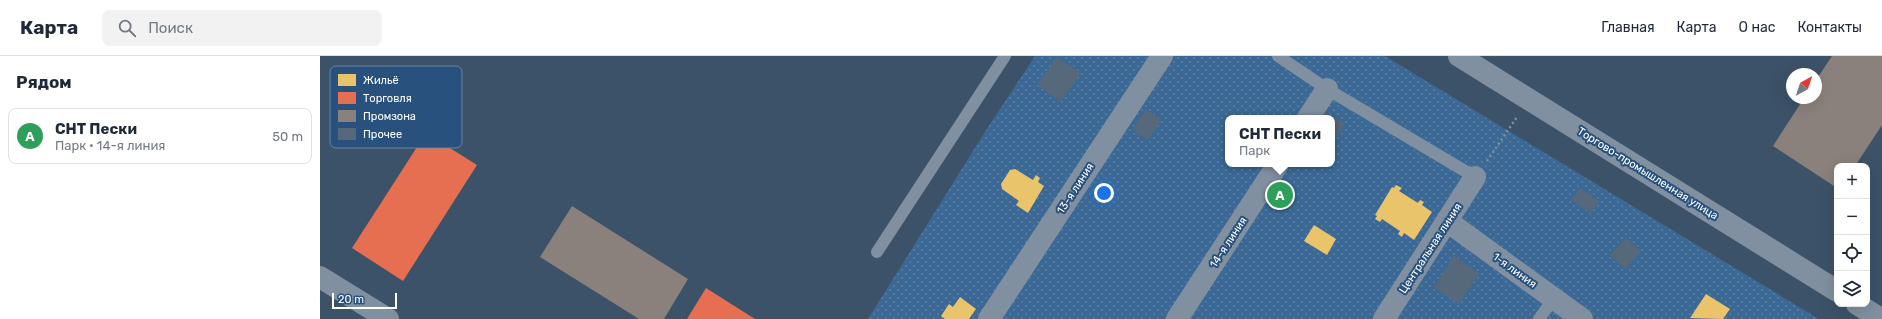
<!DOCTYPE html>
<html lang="ru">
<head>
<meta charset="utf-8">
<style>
	body { margin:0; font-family:Rubik,sans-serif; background:#f2f2f3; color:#1f2937 }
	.controls { position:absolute; right:12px; bottom:12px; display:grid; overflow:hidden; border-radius:8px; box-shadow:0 4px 16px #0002 }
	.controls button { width:36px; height:36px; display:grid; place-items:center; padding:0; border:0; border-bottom:1px solid #e0e1e3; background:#fff; color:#1f2937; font:20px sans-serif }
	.compass { position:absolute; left:1466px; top:12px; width:36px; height:36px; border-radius:50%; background:#fff; box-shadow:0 4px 16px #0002; rotate:40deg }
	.scale { position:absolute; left:12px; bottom:10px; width:65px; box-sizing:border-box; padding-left:4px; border:2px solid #fff; border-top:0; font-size:11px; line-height:14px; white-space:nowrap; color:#fff; -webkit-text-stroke:3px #28517d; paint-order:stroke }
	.you { position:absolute; left:784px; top:137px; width:14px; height:14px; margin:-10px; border:3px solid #fff; border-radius:50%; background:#1a73e8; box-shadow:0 0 0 6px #1a73e833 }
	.badge { display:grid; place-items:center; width:26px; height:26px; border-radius:50%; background:#2563eb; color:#fff; font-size:13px; font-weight:700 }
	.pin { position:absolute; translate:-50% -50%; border:2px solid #fff; box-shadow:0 1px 4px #0006 }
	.popup { position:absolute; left:905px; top:59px; width:110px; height:52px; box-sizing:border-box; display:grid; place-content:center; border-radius:8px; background:#fff; filter:drop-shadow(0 1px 3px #0005); font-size:13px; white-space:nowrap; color:#747a83 }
	.popup b { font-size:15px; color:#1f2937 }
	.popup::after { content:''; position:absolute; left:50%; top:100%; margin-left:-8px; border:8px solid transparent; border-top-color:#fff }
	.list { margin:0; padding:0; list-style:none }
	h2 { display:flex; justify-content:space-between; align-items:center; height:52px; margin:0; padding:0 16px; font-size:17px }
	h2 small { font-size:13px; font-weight:400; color:#747a83 }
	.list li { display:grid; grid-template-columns:26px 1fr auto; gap:12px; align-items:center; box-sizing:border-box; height:56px; margin:0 8px 8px; padding:0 8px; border:1px solid #e0e1e3; border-radius:8px }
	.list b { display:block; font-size:15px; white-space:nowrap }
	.list p { margin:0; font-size:13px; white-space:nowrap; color:#747a83 }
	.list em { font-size:13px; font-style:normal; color:#747a83 }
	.icon { flex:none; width:22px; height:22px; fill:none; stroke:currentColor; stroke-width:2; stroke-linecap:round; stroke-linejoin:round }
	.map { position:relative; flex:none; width:1562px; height:263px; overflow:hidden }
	header { display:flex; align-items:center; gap:24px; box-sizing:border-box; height:56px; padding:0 20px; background:#fff; border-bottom:1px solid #e0e1e3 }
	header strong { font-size:19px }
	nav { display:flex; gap:22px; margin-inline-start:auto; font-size:14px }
	.search { width:280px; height:36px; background:#f2f2f3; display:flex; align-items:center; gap:10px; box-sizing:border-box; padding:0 14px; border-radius:8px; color:#747a83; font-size:15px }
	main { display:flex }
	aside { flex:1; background:#fff }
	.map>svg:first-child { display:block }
	.park { fill:url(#park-dots); fill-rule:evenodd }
	.homes { fill:#e9c46a }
	.shops { fill:#e76f51 }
	.industry { fill:#8a817c }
	.building { fill:#56697b }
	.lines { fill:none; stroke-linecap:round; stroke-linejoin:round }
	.path { stroke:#8090a0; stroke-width:2.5; stroke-dasharray:2 3; stroke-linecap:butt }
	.lane { stroke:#8090a0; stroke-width:12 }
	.street { stroke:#8090a0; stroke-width:22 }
	.labels { text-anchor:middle; stroke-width:4; stroke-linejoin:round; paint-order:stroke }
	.street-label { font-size:11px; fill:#fff; stroke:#28517d }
	.key { fill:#28517d; stroke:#6885a4; stroke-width:1 }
	.key-label { font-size:11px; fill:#fff }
</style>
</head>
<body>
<header>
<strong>Карта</strong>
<div class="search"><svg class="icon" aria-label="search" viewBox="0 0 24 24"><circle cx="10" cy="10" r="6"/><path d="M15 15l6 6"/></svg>Поиск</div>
<nav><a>Главная</a><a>Карта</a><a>О нас</a><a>Контакты</a></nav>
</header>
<main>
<aside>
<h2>Рядом<small></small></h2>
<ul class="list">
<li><span class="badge" style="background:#2e9e5b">A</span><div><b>СНТ Пески</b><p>Парк · 14-я линия</p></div><em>50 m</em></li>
</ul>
</aside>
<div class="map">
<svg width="1562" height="263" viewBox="0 0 1562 263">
	<defs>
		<pattern id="park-dots" width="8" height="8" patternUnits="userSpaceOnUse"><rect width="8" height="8" fill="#3b6894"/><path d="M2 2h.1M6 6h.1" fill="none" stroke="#587fa4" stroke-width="1.8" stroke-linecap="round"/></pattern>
	</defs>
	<rect width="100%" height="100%" fill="#3c5269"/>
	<path class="park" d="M 715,0 L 1065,0 L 1499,263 L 548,263 L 668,71 ZM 908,62 L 1012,62 L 1012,108 L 908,108 Z"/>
	<path class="homes" d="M 695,113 L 713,124 L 716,119 L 720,122 L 718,126 L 724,130 L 708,157 L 696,149 L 699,145 L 682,133 L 681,128 L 690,114 Z
		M 1076,129 L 1082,132 L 1079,135 L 1098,147 L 1100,144 L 1104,146 L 1102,149 L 1112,156 L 1094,184 L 1084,177 L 1082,181 L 1078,178 L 1080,175 L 1062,163 L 1060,166 L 1055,163 L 1057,160 L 1055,159 L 1072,131 L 1074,132 Z
		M 994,169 L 1016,183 L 1007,199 L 984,185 Z
		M 1386,238 L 1410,253 L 1403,263 L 1370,262 Z
		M 640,241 L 656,253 L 649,263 L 625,263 L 621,260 L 629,248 L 633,251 Z"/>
	<path class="shops" d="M 106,77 L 157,109 L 83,225 L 32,192 Z
		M 386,232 L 435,263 L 367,263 Z"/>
	<path class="industry" d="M 1512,0 L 1562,0 L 1562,69 L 1535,110 L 1517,110 L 1517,132 L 1453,90 L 1484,42 L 1496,42 L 1496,24 Z
		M 252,150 L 368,223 L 344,263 L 319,263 L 220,201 Z"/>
	<path class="building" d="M 737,1 L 761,17 L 741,46 L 717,29 Z
		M 826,53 L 842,64 L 828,84 L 812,74 Z
		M 1005,56 L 1025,68 L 1012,90 L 1012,62 L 1002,62 Z
		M 1260,132 L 1279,145 L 1271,157 L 1251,144 Z
		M 1306,182 L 1321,195 L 1305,213 L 1290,199 Z
		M 1134,200 L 1159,217 L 1139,248 L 1114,231 Z"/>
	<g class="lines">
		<path class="path" d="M 1167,105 L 1197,61"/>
		<path class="lane" d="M 958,0 L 1007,33 L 1155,121
			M 557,196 L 685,0
			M 1219,263 L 1234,242"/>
		<path class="street" d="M 1139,0 L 1517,235
			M 988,62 L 1007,33
			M 1127,165 L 1262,263
			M 0,221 L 68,263
			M 1537,248 L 1561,263
			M 669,263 L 842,0
			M 857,263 L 958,108
			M 1064,263 L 1155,121"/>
	</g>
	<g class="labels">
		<g class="street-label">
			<text transform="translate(1328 117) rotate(32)" y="4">Торгово-промышленная улица</text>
			<text transform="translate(755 132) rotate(-57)" y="4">13-я линия</text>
			<text transform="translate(908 186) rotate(-57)" y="4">14-я линия</text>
			<text transform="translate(1110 192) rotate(-57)" y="4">Центральная линия</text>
			<text transform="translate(1195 214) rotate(36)" y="4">1-я линия</text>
		</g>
	</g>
	<rect x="10" y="10" width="132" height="82" rx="6" class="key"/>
	<rect x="18" y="18" width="18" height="12" fill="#e9c46a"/>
	<rect x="18" y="36" width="18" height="12" fill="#e76f51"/>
	<rect x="18" y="54" width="18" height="12" fill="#8a817c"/>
	<rect x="18" y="72" width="18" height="12" fill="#56697b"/>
	<g class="key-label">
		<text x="43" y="28">Жильё</text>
		<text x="43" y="46">Торговля</text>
		<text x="43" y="64">Промзона</text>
		<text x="43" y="82">Прочее</text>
	</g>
</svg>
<div class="controls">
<button>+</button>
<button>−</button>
<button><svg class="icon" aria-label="locate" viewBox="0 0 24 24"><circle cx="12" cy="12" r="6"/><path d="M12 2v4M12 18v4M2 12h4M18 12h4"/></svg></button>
<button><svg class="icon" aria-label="layers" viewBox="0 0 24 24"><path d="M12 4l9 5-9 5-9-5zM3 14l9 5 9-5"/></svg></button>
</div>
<svg class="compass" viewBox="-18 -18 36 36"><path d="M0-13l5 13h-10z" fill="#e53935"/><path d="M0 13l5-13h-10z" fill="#747a83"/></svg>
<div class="scale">20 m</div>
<div class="you"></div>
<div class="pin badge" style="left:960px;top:139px;background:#2e9e5b">A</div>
<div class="popup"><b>СНТ Пески</b>Парк</div>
</div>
</main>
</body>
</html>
